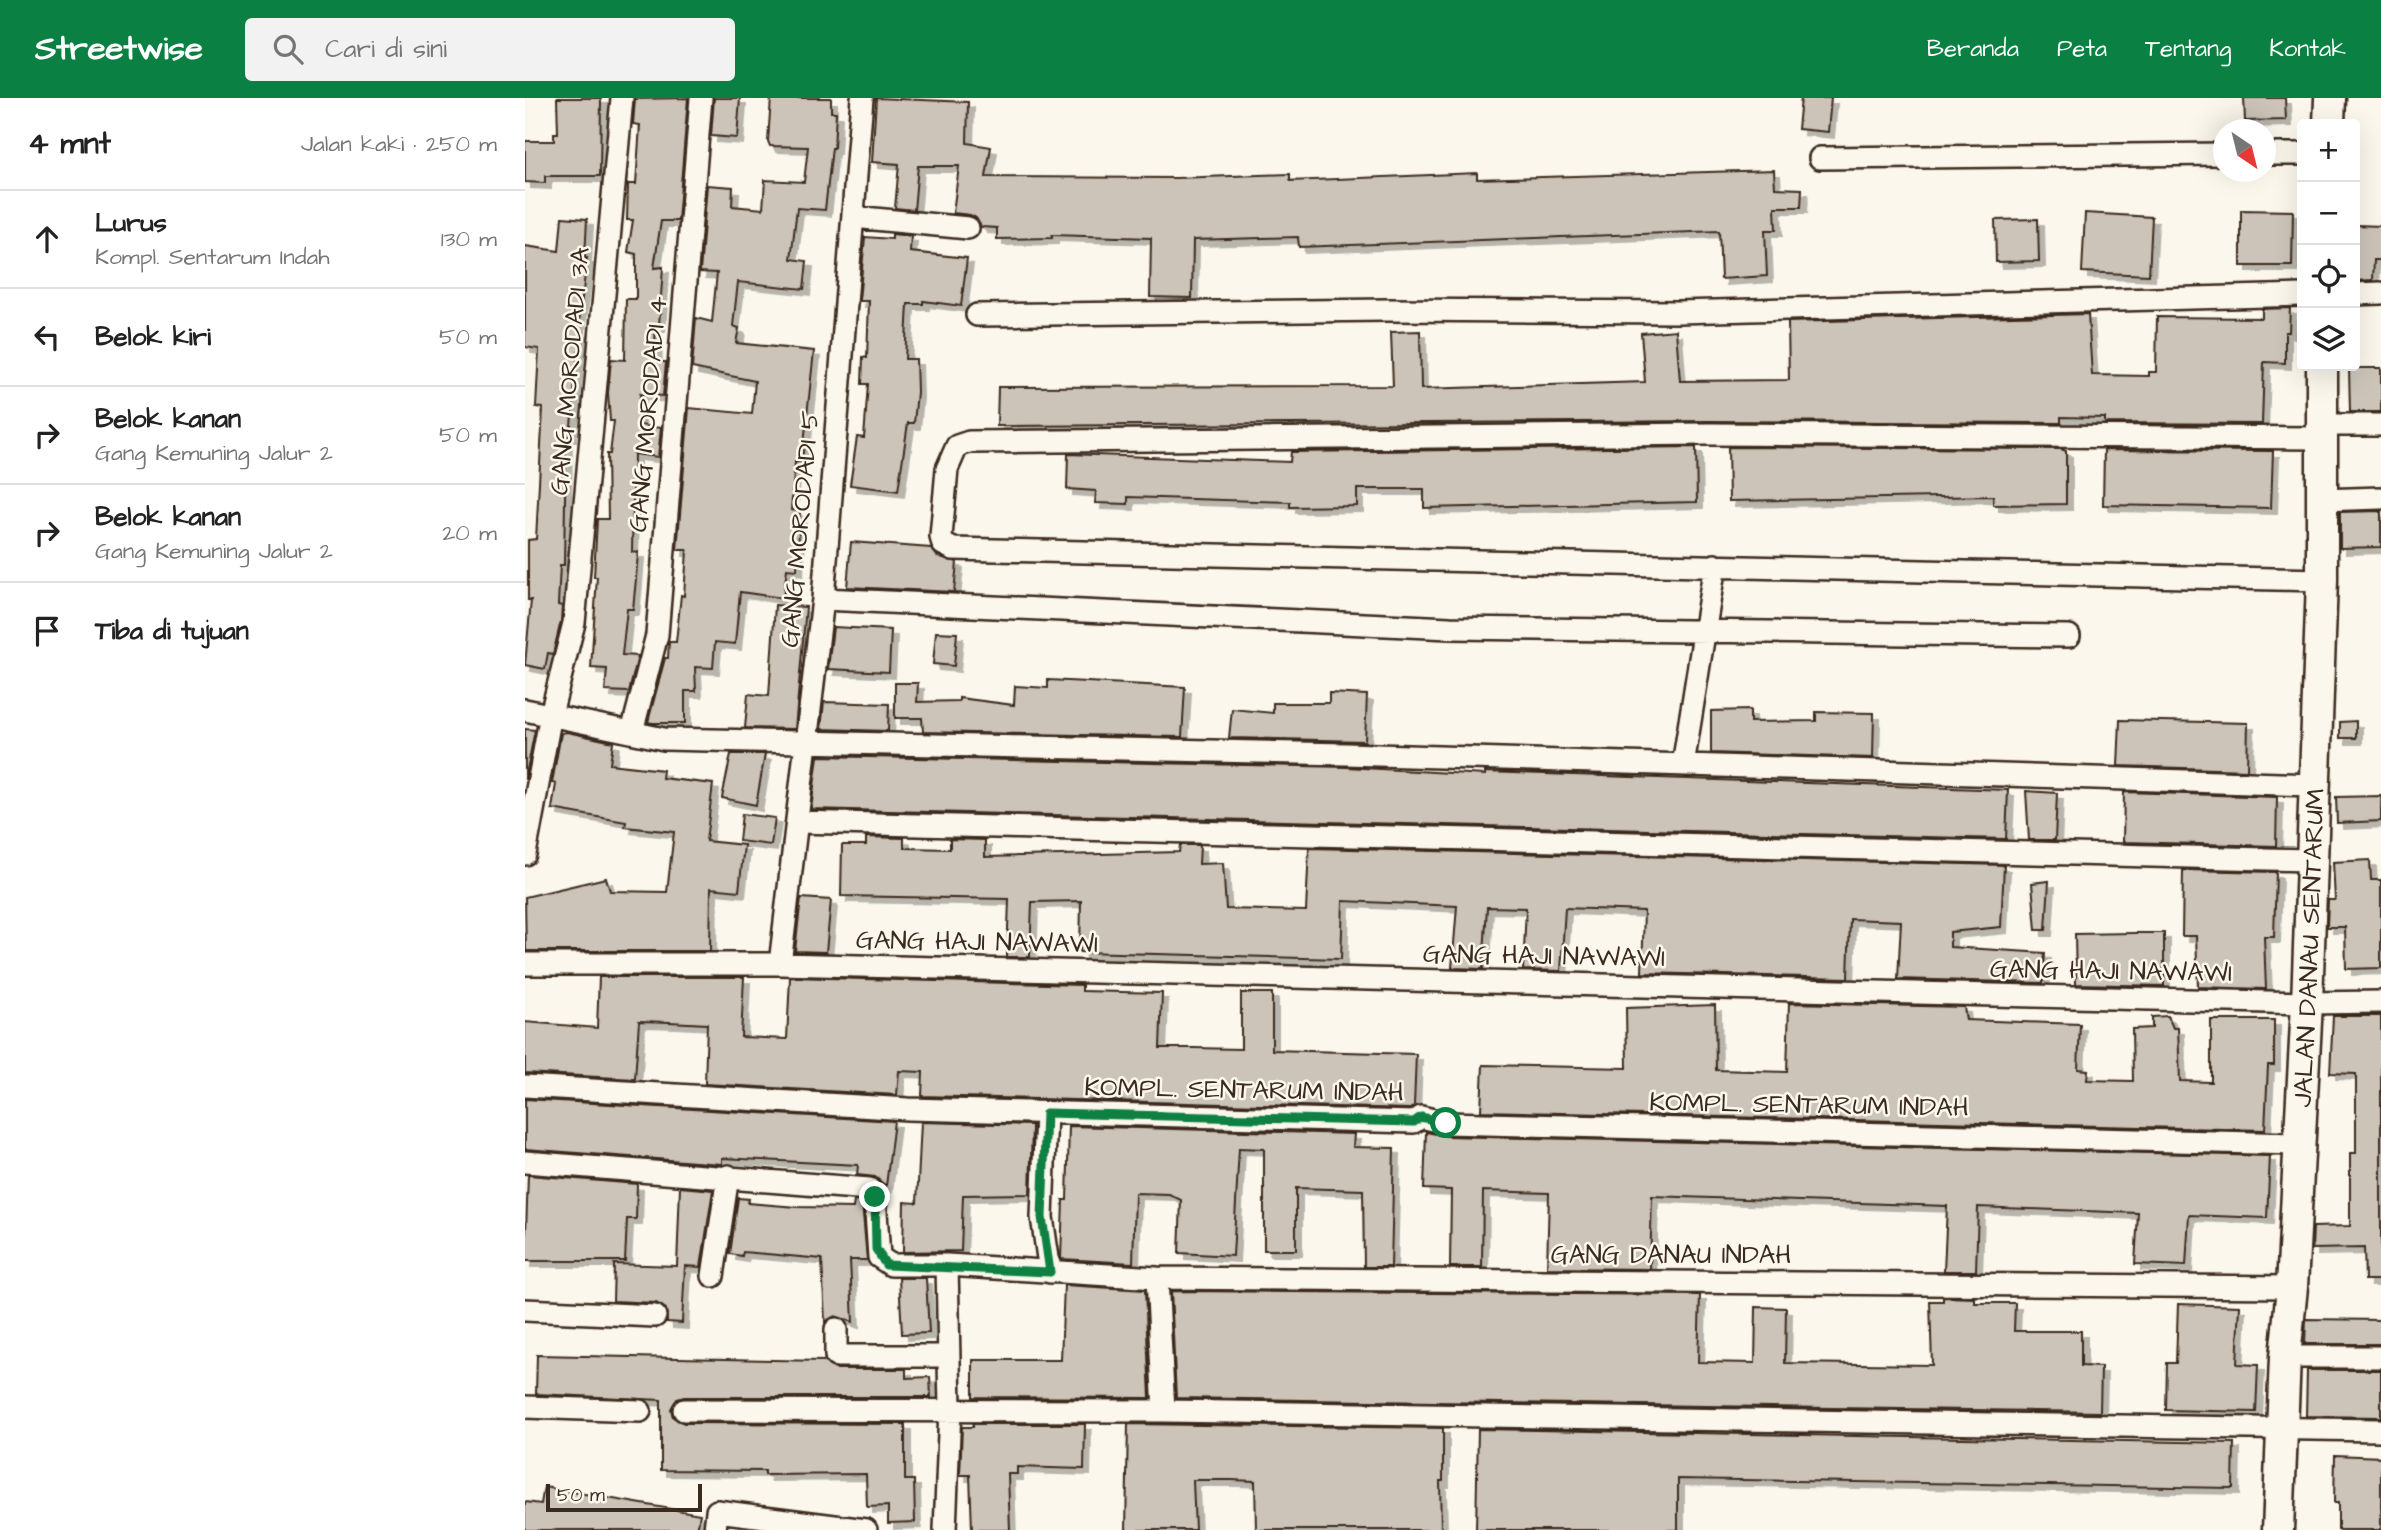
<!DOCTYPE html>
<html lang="id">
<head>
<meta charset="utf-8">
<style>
	body { margin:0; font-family:"Architects Daughter",sans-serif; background:#f2f2f2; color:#222 }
	.controls { position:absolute; right:21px; top:21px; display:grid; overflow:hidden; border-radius:7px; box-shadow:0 7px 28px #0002 }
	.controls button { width:63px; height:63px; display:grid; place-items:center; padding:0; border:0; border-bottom:2px solid #e0e0e0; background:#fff; color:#222; font:35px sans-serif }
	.compass { position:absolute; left:1688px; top:21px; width:63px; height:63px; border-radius:50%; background:#fff; box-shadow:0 7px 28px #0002; rotate:145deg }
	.scale { position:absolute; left:21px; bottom:18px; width:156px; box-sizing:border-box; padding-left:7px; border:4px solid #3b2a1e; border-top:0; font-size:19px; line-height:24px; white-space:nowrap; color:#3b2a1e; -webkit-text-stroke:5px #fbf7ec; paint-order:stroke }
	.stop { position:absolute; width:21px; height:21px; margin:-16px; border:5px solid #0b8043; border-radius:50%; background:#fff }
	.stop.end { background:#0b8043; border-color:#fff; box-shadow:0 2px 7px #0008 }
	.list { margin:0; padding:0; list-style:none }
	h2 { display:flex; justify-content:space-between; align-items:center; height:91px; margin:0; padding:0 28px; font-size:30px }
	h2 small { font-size:23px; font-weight:400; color:#767676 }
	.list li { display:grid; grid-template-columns:46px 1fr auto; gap:21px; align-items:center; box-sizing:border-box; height:98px; padding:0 28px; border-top:2px solid #e0e0e0 }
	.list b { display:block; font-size:26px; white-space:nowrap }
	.list p { margin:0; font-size:23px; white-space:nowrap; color:#767676 }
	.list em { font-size:23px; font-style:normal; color:#767676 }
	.icon { flex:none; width:38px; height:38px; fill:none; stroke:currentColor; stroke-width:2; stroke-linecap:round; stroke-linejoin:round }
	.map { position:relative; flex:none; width:1856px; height:1432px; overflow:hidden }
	header { display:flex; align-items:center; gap:42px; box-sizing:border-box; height:98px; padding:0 35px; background:#0b8043; color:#fff }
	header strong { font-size:33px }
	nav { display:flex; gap:38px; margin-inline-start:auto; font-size:24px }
	.search { width:490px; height:63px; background:#f2f2f2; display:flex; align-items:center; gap:18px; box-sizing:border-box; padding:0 24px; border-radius:7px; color:#767676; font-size:26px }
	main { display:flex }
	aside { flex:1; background:#fff }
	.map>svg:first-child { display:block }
	.building { fill:#ccc4b9; stroke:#3b2a1e; stroke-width:2; filter:url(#shadow) }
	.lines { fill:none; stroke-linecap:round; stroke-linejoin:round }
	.street-casing { stroke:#3b2a1e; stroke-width:26 }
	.secondary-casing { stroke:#3b2a1e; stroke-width:35 }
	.street { stroke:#fbf7ec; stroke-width:21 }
	.secondary { stroke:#fbf7ec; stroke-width:30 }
	.route { stroke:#0b8043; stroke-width:9 }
	.labels { text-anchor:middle; stroke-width:5; stroke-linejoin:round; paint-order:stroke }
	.street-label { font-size:26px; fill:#3b2a1e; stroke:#fbf7ec }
</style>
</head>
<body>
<header>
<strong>Streetwise</strong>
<div class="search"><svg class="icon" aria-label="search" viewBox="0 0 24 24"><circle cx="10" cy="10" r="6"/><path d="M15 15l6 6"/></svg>Cari di sini</div>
<nav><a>Beranda</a><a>Peta</a><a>Tentang</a><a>Kontak</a></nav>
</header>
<main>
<aside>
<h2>4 mnt<small>Jalan kaki · 250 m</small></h2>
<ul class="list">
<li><svg class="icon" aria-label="ahead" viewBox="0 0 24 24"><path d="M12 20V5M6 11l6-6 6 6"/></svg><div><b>Lurus</b><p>Kompl. Sentarum Indah</p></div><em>130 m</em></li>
<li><svg class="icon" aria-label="left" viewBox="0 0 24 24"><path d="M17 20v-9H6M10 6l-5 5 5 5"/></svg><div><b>Belok kiri</b></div><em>50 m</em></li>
<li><svg class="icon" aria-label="right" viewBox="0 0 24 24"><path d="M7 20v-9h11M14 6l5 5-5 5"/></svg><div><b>Belok kanan</b><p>Gang Kemuning Jalur 2</p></div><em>50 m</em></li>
<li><svg class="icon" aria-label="right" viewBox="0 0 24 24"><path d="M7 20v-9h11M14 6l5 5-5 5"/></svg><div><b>Belok kanan</b><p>Gang Kemuning Jalur 2</p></div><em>20 m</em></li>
<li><svg class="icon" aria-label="arrive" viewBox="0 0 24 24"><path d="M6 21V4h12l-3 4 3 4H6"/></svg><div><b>Tiba di tujuan</b></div></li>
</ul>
</aside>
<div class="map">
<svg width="1856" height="1432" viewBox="0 0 1856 1432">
	<defs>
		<filter id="shadow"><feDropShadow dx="6" dy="6" stdDeviation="0" flood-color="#0004"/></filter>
	</defs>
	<rect width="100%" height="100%" fill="#fbf7ec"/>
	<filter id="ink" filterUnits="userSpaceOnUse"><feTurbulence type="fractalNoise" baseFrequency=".0143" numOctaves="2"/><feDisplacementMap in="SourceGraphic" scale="14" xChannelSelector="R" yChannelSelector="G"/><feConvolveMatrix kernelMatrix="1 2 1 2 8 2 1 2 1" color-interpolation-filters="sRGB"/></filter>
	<g filter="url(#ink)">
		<path class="building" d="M 32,0 L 76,0 L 75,78 L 20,78 L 20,85 L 0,84 L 0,43 L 29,43 L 29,35 L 33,35 Z
			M 163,0 L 153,123 L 136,123 L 129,170 L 138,169 L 134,228 L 130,228 L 131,264 L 141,264 L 138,298 L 115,296 L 114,327 L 136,330 L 133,359 L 109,356 L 107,454 L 113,454 L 111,481 L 108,511 L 102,511 L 97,557 L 113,558 L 104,594 L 80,593 L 82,571 L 66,570 L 72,479 L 69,479 L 72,421 L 83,421 L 82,356 L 85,356 L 89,323 L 85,323 L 83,295 L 86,261 L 100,262 L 101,201 L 111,201 L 111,156 L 103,154 L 108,122 L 102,122 L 103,86 L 111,86 L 115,27 L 108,26 L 110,1 Z
			M 189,0 L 215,0 L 212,40 L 186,38 Z
			M 246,0 L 306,0 L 306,14 L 311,14 L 309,50 L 307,50 L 300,112 L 272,110 L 266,161 L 282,163 L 279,191 L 213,184 L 208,228 L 214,230 L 211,245 L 289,253 L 277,364 L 270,364 L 266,412 L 275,413 L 272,472 L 262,471 L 258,500 L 215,494 L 210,546 L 190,544 L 188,570 L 170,569 L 171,593 L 160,593 L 160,625 L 127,625 L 123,624 L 140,560 L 143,560 L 144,544 L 151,544 L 156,497 L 159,498 L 162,452 L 152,452 L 164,310 L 227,316 L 230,283 L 167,270 L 171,220 L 187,224 L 192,175 L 175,174 L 182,87 L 208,89 L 207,108 L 238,111 L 240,82 L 279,84 L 283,49 L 245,48 L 243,43 Z
			M 351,0 L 443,4 L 442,45 L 466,49 L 461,79 L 651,80 L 765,76 L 765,83 L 952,75 L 952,81 L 1249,72 L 1250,90 L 1277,91 L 1276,109 L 1250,109 L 1251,132 L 1240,132 L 1242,178 L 1196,181 L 1194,133 L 774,149 L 773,139 L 668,142 L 667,200 L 625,199 L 626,140 L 527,137 L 527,140 L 472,141 L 472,130 L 456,129 L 451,120 L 445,117 L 428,115 L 434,68 L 393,68 L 389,112 L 370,110 L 374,66 L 347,64 Z
			M 1276,0 L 1306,0 L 1303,34 L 1273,31 Z
			M 1719,0 L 1760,0 L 1761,22 L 1720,23 Z
			M 1716,112 L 1768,113 L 1767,168 L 1716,168 Z
			M 1560,115 L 1627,119 L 1624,177 L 1557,174 Z
			M 37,119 L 62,121 L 60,160 L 62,160 L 53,233 L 59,234 L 56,254 L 53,254 L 45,338 L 41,338 L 39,467 L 35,467 L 33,507 L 37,508 L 36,523 L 28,556 L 23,555 L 20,571 L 0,567 L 6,502 L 3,502 L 3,442 L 11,441 L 18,310 L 11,309 L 14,251 L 0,249 L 0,148 L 34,153 Z
			M 1513,121 L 1514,163 L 1471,164 L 1470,122 Z
			M 1830,127 L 1856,128 L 1856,162 L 1849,162 L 1848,182 L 1830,183 Z
			M 367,136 L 386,138 L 385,154 L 442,160 L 436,208 L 398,203 L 398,206 L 383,206 L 380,261 L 391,261 L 392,294 L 389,325 L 383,325 L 373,393 L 325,387 L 332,339 L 339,340 L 343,286 L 337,286 L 338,259 L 342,260 L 344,203 L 334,203 L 340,139 L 367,141 Z
			M 1765,210 L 1764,234 L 1760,234 L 1760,265 L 1739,264 L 1737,326 L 1580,325 L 1580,320 L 1536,319 L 1536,325 L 1183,323 L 472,328 L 473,289 L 868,288 L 866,234 L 895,233 L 896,291 L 1120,284 L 1116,235 L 1151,232 L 1155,283 L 1264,282 L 1263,224 L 1563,216 L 1567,277 L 1624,278 L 1624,274 L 1631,274 L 1632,219 L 1737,220 L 1737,211 Z
			M 1824,270 L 1856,270 L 1856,314 L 1825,314 Z
			M 1171,349 L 1172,404 L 899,410 L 899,391 L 832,391 L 832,408 L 765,409 L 765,404 L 603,399 L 603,406 L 570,405 L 571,393 L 542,391 L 543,356 L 765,364 L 766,354 Z
			M 1203,349 L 1536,351 L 1541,353 L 1541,406 L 1468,407 L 1468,398 L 1204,403 Z
			M 1579,352 L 1748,353 L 1746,410 L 1578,407 Z
			M 1856,413 L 1856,449 L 1815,450 L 1815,414 Z
			M 326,444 L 406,450 L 412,458 L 432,464 L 429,494 L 322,489 Z
			M 250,507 L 281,509 L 270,631 L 220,630 L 223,596 L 244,598 Z
			M 308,529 L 366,532 L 364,574 L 303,571 Z
			M 411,534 L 432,535 L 429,568 L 408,566 Z
			M 523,582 L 660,589 L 657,639 L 398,634 L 397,620 L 370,620 L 370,585 L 393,585 L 392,604 L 434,603 L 434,600 L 489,607 L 490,588 L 523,590 Z
			M 804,595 L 842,597 L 840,643 L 704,640 L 707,611 L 748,615 L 748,605 L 804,605 Z
			M 299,604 L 364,606 L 363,633 L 296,631 Z
			M 1225,612 L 1225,624 L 1291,623 L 1291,614 L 1349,615 L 1348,660 L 1186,655 L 1186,613 Z
			M 1595,622 L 1723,625 L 1722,672 L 1593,668 Z
			M 1831,623 L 1831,640 L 1815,640 L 1815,624 Z
			M 0,631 L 10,632 L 0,682 Z
			M 42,634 L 88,644 L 85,666 L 138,672 L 137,680 L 188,686 L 181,743 L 219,747 L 214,793 L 186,790 L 185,853 L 1,853 L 0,799 L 81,780 L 85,793 L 142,794 L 149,734 L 100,729 L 101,724 L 27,711 L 31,686 L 27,685 L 36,635 Z
			M 206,656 L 240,656 L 231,707 L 197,700 Z
			M 293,658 L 821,669 L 960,677 L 960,674 L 1483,692 L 1481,741 L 286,711 Z
			M 1501,693 L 1532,695 L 1530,742 L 1504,742 Z
			M 1599,694 L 1752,699 L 1751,748 L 1598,744 Z
			M 1856,698 L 1856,723 L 1812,725 L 1811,699 Z
			M 217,716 L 250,720 L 246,747 L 214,743 Z
			M 341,739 L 379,740 L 379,750 L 425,751 L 425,741 L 460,742 L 460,759 L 654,754 L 655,747 L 675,747 L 674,766 L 698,765 L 701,811 L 781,813 L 784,750 L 1479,767 L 1476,829 L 1425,834 L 1425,849 L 1520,855 L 1518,885 L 1373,881 L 1376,823 L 1325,821 L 1323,880 L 1117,875 L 1119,813 L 1040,810 L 1036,873 L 998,872 L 1001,810 L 962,809 L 958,871 L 927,870 L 932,808 L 818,803 L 816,861 L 555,854 L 556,803 L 507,804 L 505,859 L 482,859 L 484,801 L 316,798 L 317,747 L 341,747 Z
			M 1845,762 L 1846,782 L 1856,782 L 1856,870 L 1821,871 L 1820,829 L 1802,829 L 1803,802 L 1810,802 L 1808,764 Z
			M 1658,772 L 1751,774 L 1749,839 L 1739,839 L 1741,891 L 1673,889 L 1671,838 L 1657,838 Z
			M 1524,783 L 1521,832 L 1511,832 L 1507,785 Z
			M 276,800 L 306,802 L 301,854 L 270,853 Z
			M 1609,835 L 1639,835 L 1639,888 L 1551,886 L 1550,836 Z
			M 74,879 L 219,879 L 216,939 L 262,941 L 265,879 L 557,887 L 557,893 L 637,895 L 635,950 L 668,950 L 716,951 L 716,895 L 747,895 L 747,952 L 891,956 L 889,1008 L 885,1011 L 397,998 L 398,974 L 374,973 L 372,997 L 180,986 L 182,926 L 144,924 L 114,923 L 110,981 L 0,975 L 0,924 L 72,930 Z
			M 1264,905 L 1439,909 L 1441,922 L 1555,926 L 1553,971 L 1563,972 L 1562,982 L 1608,983 L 1607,931 L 1627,930 L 1627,919 L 1643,918 L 1648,930 L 1653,930 L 1655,983 L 1686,984 L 1686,922 L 1749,922 L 1749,967 L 1743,967 L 1740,1032 L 956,1013 L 958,967 L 1102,970 L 1101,910 L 1190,907 L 1191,972 L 1262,974 Z
			M 1808,918 L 1856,918 L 1856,1182 L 1840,1182 L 1839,1150 L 1787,1151 L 1788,1129 L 1825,1128 L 1825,1055 L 1831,1055 L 1831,976 L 1805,975 Z
			M 0,1001 L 369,1023 L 361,1088 L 350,1079 L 332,1077 L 333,1067 L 197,1060 L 197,1066 L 0,1051 Z
			M 396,1024 L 507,1027 L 505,1096 L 438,1097 L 436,1153 L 378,1154 L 379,1104 L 392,1105 Z
			M 544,1028 L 829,1036 L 828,1049 L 869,1050 L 866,1169 L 839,1169 L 838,1092 L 771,1090 L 771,1152 L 739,1152 L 739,1051 L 714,1050 L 708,1158 L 654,1155 L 656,1102 L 644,1096 L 610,1095 L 608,1165 L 536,1161 L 538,1102 L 542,1102 Z
			M 901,1034 L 921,1038 L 1745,1058 L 1742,1120 L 1664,1117 L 1661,1168 L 1610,1166 L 1613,1115 L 1453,1109 L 1451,1173 L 1419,1173 L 1422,1108 L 1127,1098 L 1125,1171 L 1022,1170 L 1024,1095 L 958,1093 L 957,1169 L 925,1169 L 926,1092 L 899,1091 Z
			M 3,1077 L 112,1086 L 111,1121 L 102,1121 L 100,1163 L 0,1163 Z
			M 155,1089 L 188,1092 L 176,1169 L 160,1168 L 157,1225 L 142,1224 L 141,1211 L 131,1205 L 88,1203 L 89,1166 L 152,1168 Z
			M 213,1100 L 224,1101 L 223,1105 L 272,1109 L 328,1110 L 329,1103 L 337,1104 L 342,1162 L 325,1162 L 328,1224 L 310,1218 L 300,1224 L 297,1161 L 218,1154 L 217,1158 L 205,1156 Z
			M 374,1180 L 401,1180 L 404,1235 L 377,1236 Z
			M 539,1187 L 620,1192 L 625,1300 L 448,1299 L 448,1262 L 536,1262 Z
			M 646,1193 L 1175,1197 L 1173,1264 L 1230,1265 L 1231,1209 L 1261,1210 L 1260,1265 L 1407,1267 L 1405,1203 L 1418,1203 L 1418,1199 L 1450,1200 L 1450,1205 L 1490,1205 L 1489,1233 L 1556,1233 L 1556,1268 L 1576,1269 L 1575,1314 L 651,1300 Z
			M 1653,1206 L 1715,1208 L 1712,1266 L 1733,1267 L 1731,1314 L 1641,1312 L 1642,1265 L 1651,1265 Z
			M 1781,1221 L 1856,1222 L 1856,1246 L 1780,1246 Z
			M 12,1257 L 299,1263 L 310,1271 L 381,1271 L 381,1280 L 405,1279 L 406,1299 L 159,1299 L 152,1301 L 146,1311 L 148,1319 L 159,1325 L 380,1326 L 380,1382 L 389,1382 L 390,1424 L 363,1425 L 363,1408 L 342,1409 L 341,1376 L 240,1377 L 240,1373 L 136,1372 L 136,1302 L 11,1296 Z
			M 1782,1272 L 1856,1272 L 1856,1319 L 1781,1318 Z
			M 448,1326 L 560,1326 L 559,1371 L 492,1369 L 492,1376 L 483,1376 L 485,1432 L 447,1432 L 445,1377 L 435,1377 L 437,1329 L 448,1329 Z
			M 603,1326 L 918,1330 L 918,1383 L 915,1383 L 916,1432 L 731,1432 L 730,1383 L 706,1382 L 668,1382 L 670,1432 L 601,1432 Z
			M 953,1331 L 1709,1345 L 1708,1390 L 1153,1381 L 1153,1432 L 951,1432 Z
			M 1810,1357 L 1856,1359 L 1856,1432 L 1813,1432 L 1813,1405 L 1809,1405 Z
			M 19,1389 L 175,1416 L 172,1432 L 0,1432 L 0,1404 L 16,1406 Z"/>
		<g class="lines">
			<g class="street-casing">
				<path id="street" d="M 1741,56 L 1777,56
					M 1295,60 L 1699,56
					M 328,119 L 443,130
					M 1830,196 L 1856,195
					M 452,217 L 863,212 L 1153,214 L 1777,197
					M 1796,327 L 1856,327
					M 1795,340 L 1183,336 L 444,344 L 432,348 L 422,371 L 416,439 L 418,446 L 428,451 L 1797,482
					M 1795,402 L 1856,400
					M 298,501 L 925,530 L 1544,538
					M 0,612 L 139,641 L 821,656 L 1788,687
					M 107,634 L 132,537 L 176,0
					M 1158,667 L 1190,467
					M 272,724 L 1785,762
					M 0,756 L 26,616 L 49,525 L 97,0
					M 0,866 L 255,866 L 1782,905 L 1856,904
					M 255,866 L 298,501 L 337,0
					M 0,988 L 383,1011 L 889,1024 L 896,1019 L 921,1025 L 1772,1046
					M 521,1015 L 517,1119 L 525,1174
					M 0,1064 L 344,1091 L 350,1099 L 354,1159 L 366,1167 L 422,1167 L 632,1180 L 1767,1189
					M 188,1178 L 203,1078
					M 632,1180 L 639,1313
					M 0,1212 L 130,1218
					M 311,1231 L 311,1258 L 423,1258
					M 1760,1259 L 1856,1259
					M 0,1309 L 115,1313
					M 159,1312 L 639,1313 L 1856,1332
					M 190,1432 L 192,1413 L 341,1432
					M 420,1432 L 425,1311 L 422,1167"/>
			</g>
			<g class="secondary-casing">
				<g id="secondary">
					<path d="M 1804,26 L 1805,0"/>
					<path id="s1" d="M 1753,1432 L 1760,1259 L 1767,1189 L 1782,905 L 1797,482 L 1797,268"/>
				</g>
			</g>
			<use href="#street" class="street"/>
			<use href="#secondary" class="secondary"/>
		</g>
	</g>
	<g class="lines" filter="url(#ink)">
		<path class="route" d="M 350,1099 L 351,1151 L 361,1167 L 525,1174 L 517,1119 L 521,1015 L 889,1024 L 896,1019 L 921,1025"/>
	</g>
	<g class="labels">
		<g class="street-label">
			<text transform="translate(44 273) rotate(-85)" y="9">GANG MORODADI 3A</text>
			<text transform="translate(122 316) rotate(-85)" y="9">GANG MORODADI 4</text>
			<text transform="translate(274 431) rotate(-85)" y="9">GANG MORODADI 5</text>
			<text transform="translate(452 843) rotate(1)" y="9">GANG HAJI NAWAWI</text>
			<text dy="9" stroke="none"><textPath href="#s1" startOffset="583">JALAN DANAU SENTARUM</textPath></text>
			<text transform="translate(1019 857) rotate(1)" y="9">GANG HAJI NAWAWI</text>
			<text transform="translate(1586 872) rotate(1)" y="9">GANG HAJI NAWAWI</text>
			<text transform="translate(719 991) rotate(1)" y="9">KOMPL. SENTARUM INDAH</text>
			<text transform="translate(1284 1006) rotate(1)" y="9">KOMPL. SENTARUM INDAH</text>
			<text x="1146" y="1165">GANG DANAU INDAH</text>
		</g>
	</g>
</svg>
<div class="controls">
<button>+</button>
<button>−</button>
<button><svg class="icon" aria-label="locate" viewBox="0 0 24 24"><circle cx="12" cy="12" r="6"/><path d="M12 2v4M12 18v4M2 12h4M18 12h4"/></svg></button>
<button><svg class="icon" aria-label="layers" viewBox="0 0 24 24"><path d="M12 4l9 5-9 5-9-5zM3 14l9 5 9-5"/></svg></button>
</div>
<svg class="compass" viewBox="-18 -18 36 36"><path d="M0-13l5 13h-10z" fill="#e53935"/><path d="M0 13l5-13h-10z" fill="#767676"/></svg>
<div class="scale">50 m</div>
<div class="stop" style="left:921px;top:1025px"></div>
<div class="stop end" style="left:350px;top:1099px"></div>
</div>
</main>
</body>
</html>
